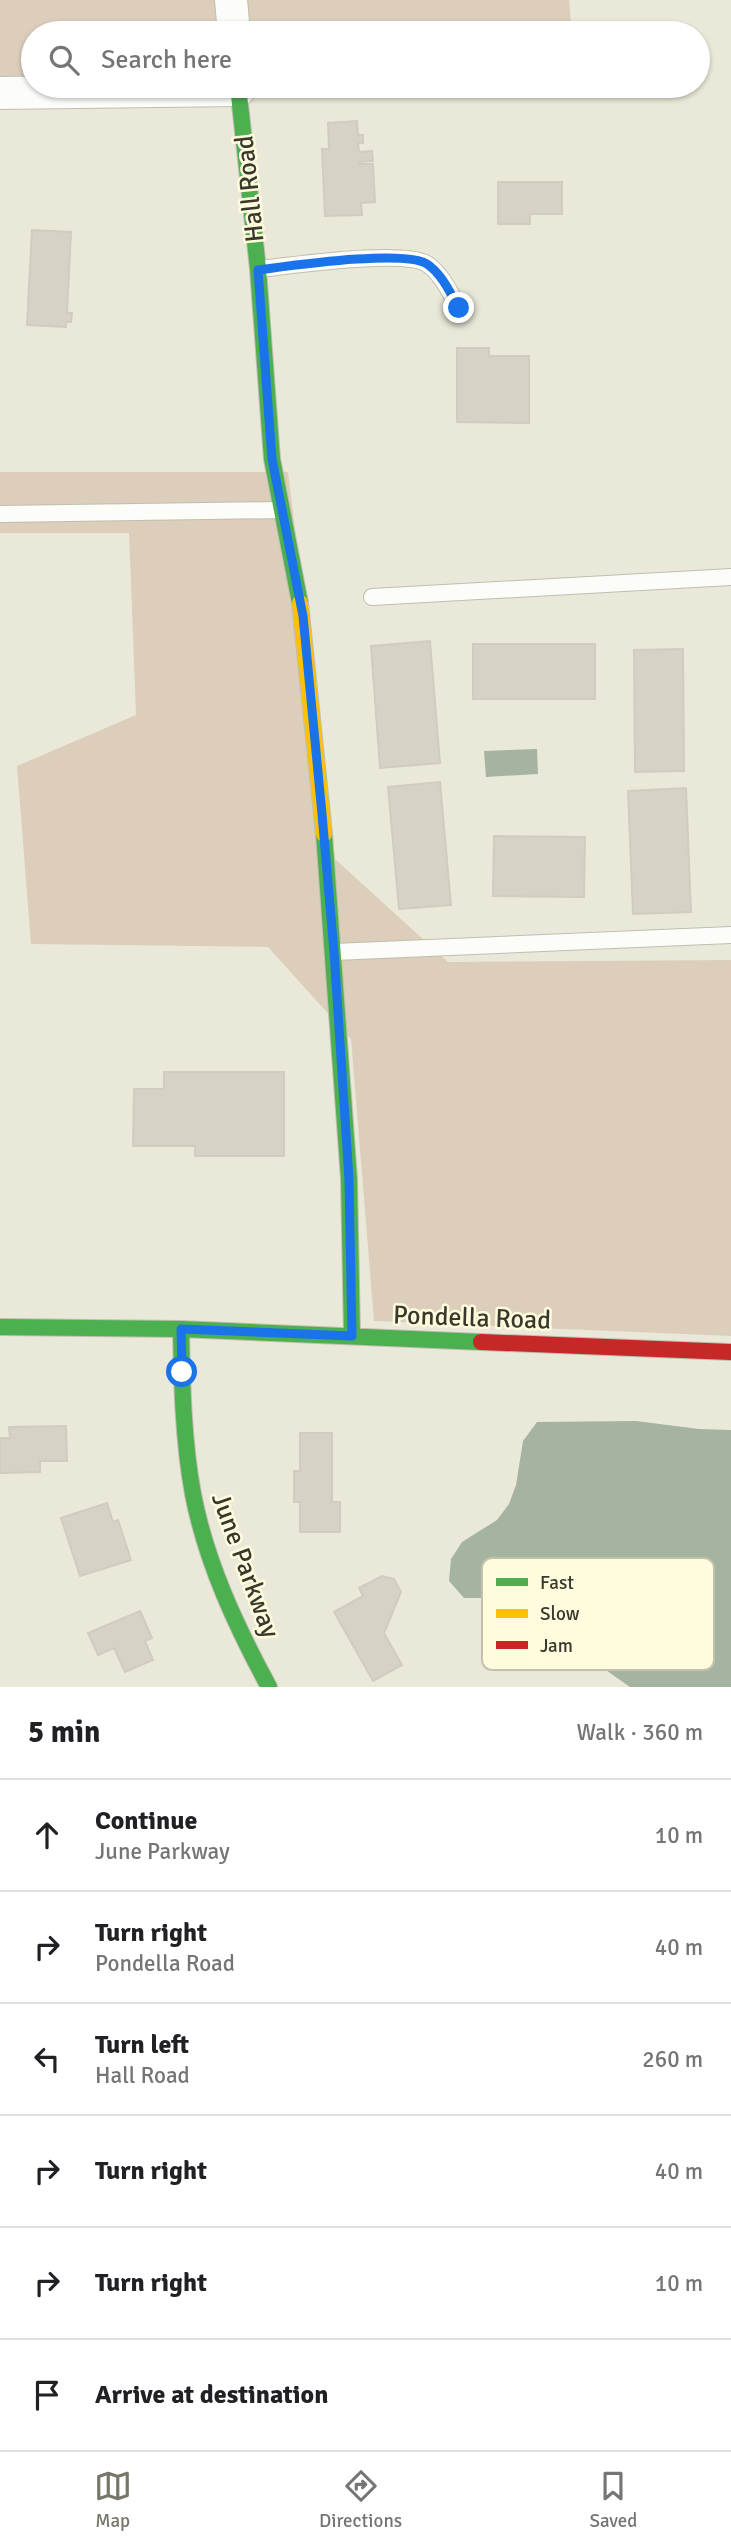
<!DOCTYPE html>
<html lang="en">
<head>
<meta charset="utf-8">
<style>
	body { margin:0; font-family:Signika,sans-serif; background:#f6f6f6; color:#202124 }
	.stop { position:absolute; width:21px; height:21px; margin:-16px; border:5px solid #1a73e8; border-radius:50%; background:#fff }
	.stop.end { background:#1a73e8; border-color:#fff; box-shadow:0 2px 7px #0008 }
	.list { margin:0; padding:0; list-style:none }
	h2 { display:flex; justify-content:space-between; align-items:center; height:91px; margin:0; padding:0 28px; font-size:30px }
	h2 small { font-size:23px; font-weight:400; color:#757577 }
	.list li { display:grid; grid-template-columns:46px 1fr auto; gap:21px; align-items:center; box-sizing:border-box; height:112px; padding:0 28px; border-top:2px solid #e0e0e0 }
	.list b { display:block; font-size:26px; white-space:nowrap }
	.list p { margin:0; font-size:23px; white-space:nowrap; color:#757577 }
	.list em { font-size:23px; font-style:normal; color:#757577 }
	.icon { flex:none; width:38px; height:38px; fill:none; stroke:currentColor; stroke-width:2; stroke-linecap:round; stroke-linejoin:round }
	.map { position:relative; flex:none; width:731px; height:1687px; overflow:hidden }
	.search { position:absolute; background:#fff; box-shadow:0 2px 5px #0004; left:21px; right:21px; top:21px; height:77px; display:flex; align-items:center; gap:18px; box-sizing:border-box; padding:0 24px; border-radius:38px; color:#757577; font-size:26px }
	.sheet { height:763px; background:#fff }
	nav { display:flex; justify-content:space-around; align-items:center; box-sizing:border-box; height:98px; border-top:2px solid #e0e0e0; background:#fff; font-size:19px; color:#757577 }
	nav a { display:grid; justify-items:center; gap:4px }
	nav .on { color:#777669 }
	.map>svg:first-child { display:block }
	.forest { fill:#dccebb }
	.water { fill:#a5b4a0 }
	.building { fill:#d6d2c6; stroke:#d0ccc0; stroke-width:2 }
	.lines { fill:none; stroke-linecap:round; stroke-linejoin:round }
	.lane-casing { stroke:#bfbeb1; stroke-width:18 }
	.street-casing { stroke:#bfbeb1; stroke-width:34 }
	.fast-casing { stroke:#bfbeb1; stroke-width:18 }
	.slow-casing { stroke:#bfbeb1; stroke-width:18 }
	.jam-casing { stroke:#bfbeb1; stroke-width:18 }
	.lane { stroke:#fcfcf9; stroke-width:16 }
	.street { stroke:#fcfcf9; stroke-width:32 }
	.fast { stroke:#4caf50; stroke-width:16 }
	.slow { stroke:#ffc107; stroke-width:16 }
	.jam { stroke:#c62828; stroke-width:16 }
	.route { stroke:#1a73e8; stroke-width:9 }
	.labels { text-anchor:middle; stroke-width:5; stroke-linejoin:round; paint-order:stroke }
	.street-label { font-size:26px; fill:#39382d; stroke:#fffcde }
	.key { fill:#fffcde; stroke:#c4c1a9; stroke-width:2 }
	.key-label { font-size:19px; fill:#39382d }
</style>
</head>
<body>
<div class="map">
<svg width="731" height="1687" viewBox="0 0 731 1687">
	<rect width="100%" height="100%" fill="#eae9d9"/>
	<path class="forest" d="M 0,0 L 569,0 L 572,33 L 33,33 L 33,86 L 0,86 Z
		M 0,472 L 288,472 L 335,859 L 448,962 L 731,960 L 731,1336 L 374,1321 L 351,1039 L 268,947 L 31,944 L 17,766 L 136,715 L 129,533 L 0,533 Z"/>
	<path class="water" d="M 537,749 L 538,774 L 486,777 L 484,751 Z
		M 636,1421 L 699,1429 L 731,1430 L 731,1687 L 630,1687 L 593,1661 L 547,1609 L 526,1598 L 464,1598 L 449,1581 L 451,1559 L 462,1542 L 497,1520 L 509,1504 L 516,1485 L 523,1441 L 537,1422 Z"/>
	<path class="building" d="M 357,121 L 358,135 L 363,135 L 363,143 L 358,143 L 359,152 L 372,151 L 373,161 L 359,162 L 359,164 L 373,164 L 375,202 L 361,203 L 362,215 L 325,216 L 322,149 L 329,149 L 328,123 Z
		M 498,182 L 562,182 L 562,214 L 530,214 L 530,224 L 498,224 Z
		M 32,230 L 71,232 L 67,313 L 72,313 L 71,322 L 66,322 L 66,327 L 27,325 Z
		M 457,348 L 489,348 L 489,356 L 529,356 L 529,423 L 457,422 Z
		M 430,641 L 440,763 L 380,768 L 371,646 Z
		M 473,644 L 595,644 L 595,699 L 473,699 Z
		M 683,649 L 684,771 L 635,772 L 634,650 Z
		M 440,782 L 451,905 L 399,909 L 388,787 Z
		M 686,788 L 691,912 L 633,914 L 628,791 Z
		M 494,836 L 585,837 L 584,897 L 493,896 Z
		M 164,1072 L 284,1072 L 284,1156 L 195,1156 L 195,1146 L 133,1146 L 134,1089 L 164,1089 Z
		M 66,1426 L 67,1461 L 40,1461 L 40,1472 L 0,1473 L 0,1438 L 10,1438 L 9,1427 Z
		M 300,1433 L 332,1433 L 332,1502 L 340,1502 L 340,1532 L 300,1532 L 300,1502 L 294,1502 L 294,1471 L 300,1471 Z
		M 107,1503 L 113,1522 L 118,1520 L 131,1560 L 80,1576 L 61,1518 Z
		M 382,1576 L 394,1579 L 401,1592 L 384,1633 L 402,1665 L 373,1681 L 334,1612 L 363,1596 L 359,1588 Z
		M 140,1611 L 152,1638 L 145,1641 L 153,1660 L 125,1672 L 114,1648 L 98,1655 L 88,1633 Z"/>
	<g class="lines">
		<g class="lane-casing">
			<path id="lane" d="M 258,269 C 290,266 404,249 427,264 C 442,274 450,293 459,308
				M 0,514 L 281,510
				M 372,597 L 731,577
				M 334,952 L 731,935"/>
		</g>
		<g class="street-casing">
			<path id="street" d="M 231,0 L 234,33
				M 0,93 L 239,90"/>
		</g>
		<g class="fast-casing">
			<path id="fast" d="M 238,86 L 258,269 L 272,459 L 300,603
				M 324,834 L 349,1179 L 352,1336
				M 0,1327 L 181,1329 L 481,1342
				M 181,1329 C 182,1384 183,1440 193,1494 C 206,1562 236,1626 269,1687"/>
		</g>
		<g class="slow-casing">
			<path id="slow" d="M 300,603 L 324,834"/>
		</g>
		<g class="jam-casing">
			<path id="jam" d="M 481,1342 L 731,1352"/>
		</g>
		<use href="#lane" class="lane"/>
		<use href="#street" class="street"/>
		<use href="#fast" class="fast"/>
		<use href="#slow" class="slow"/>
		<use href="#jam" class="jam"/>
	</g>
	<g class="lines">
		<path class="route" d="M 182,1372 L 181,1329 L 352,1336 L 349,1179 L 334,952 L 322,814 L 303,616 L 272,459 L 258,270 C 290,266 404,249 427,264 C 442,274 450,293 459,308"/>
	</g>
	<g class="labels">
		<g class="street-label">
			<text transform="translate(249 189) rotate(-96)" y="9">Hall Road</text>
			<text transform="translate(472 1317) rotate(2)" y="9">Pondella Road</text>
			<text transform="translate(246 1565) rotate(70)" y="9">June Parkway</text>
		</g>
	</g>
	<rect x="482" y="1558" width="232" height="112" rx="10" class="key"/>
	<rect x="496" y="1578" width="32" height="8" fill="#4caf50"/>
	<rect x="496" y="1609" width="32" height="9" fill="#ffc107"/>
	<rect x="496" y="1641" width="32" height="8" fill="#c62828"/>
	<g class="key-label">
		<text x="540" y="1589">Fast</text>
		<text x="540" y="1620">Slow</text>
		<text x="540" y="1652">Jam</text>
	</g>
</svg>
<div class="stop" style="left:182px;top:1372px"></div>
<div class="stop end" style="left:459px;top:308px"></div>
<div class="search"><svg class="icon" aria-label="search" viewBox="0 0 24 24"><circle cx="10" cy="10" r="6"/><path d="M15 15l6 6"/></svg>Search here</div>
</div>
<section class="sheet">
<h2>5 min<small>Walk · 360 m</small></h2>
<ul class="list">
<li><svg class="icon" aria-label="ahead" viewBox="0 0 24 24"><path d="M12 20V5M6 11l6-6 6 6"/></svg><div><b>Continue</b><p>June Parkway</p></div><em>10 m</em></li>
<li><svg class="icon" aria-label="right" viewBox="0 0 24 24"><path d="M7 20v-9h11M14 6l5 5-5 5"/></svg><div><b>Turn right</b><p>Pondella Road</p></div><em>40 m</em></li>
<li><svg class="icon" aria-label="left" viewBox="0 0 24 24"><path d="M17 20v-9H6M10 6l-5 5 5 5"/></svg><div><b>Turn left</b><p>Hall Road</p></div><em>260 m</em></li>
<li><svg class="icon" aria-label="right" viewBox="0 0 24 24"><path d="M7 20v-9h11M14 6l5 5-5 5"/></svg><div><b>Turn right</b></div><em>40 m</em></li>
<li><svg class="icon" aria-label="right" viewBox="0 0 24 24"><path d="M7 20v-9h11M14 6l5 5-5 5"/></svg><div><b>Turn right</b></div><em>10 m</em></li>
<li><svg class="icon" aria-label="arrive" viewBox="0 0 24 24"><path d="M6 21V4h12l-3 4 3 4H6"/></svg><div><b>Arrive at destination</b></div></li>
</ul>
</section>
<nav>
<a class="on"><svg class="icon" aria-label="map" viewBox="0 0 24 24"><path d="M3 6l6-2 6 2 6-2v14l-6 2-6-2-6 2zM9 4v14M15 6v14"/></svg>Map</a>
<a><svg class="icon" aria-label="directions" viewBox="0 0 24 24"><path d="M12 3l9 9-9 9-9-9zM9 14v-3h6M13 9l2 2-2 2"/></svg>Directions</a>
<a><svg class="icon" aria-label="saved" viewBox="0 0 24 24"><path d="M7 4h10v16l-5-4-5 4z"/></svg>Saved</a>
</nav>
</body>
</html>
